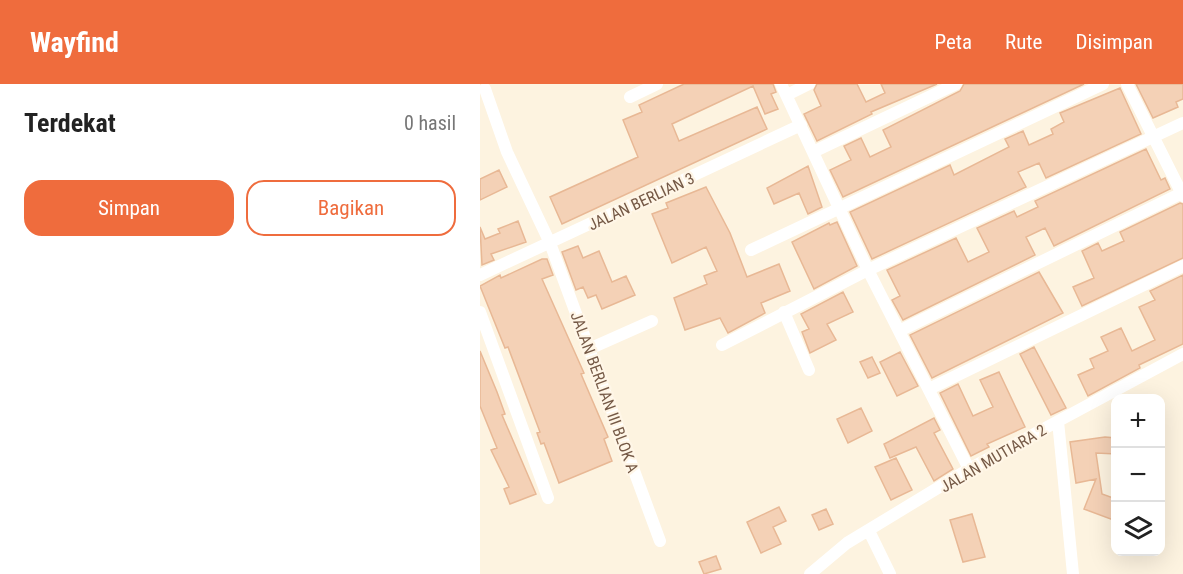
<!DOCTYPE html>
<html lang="id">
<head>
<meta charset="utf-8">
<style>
	body { margin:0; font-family:"Roboto Condensed",sans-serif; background:#f6f6f6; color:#222 }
	.controls { position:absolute; right:18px; bottom:18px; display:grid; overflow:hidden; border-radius:12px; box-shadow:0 6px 24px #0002 }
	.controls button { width:54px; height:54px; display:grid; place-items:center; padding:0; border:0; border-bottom:2px solid #e0e0e0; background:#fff; color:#222; font:30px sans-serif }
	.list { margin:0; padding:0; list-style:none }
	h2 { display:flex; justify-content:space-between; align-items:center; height:78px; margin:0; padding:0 24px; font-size:26px }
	h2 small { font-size:20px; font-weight:400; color:#767676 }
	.actions { display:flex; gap:12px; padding:18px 24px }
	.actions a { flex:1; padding:14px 0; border:2px solid #ef6c3d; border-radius:18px; text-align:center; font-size:21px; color:#ef6c3d }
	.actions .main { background:#ef6c3d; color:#fff }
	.icon { flex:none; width:33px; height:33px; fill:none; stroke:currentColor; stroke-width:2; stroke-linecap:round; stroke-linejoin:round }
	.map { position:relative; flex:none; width:703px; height:490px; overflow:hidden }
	header { display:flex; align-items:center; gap:36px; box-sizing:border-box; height:84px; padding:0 30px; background:#ef6c3d; color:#fff }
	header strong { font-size:28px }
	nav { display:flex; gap:33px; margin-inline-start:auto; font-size:21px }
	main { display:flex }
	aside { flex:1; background:#fff }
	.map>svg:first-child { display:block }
	.building { fill:#f4d1b6; stroke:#e8b895; stroke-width:1.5 }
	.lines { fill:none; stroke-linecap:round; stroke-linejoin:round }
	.minor { stroke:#fff; stroke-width:12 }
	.labels { text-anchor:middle; stroke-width:4.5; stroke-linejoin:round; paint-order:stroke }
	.street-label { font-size:16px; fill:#755946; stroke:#fff6e7 }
</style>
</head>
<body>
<header>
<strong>Wayfind</strong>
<nav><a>Peta</a><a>Rute</a><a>Disimpan</a></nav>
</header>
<main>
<aside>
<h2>Terdekat<small>0 hasil</small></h2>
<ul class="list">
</ul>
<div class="actions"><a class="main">Simpan</a><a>Bagikan</a></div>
</aside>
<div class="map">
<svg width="703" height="490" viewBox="0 0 703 490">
	<rect width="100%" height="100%" fill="#fdf3e0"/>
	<path class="building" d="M 204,0 L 293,0 L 296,8 L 291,10 L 298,25 L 285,30 L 273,2 L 192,40 L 199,57 L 277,23 L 287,45 L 82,140 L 70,113 L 158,73 L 143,36 L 162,28 L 159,21 Z
		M 337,0 L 377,0 L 386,18 L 405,9 L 401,0 L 457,0 L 391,28 L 392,30 L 337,57 L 324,30 L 341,22 L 334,6 Z
		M 484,0 L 604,0 L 363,113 L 350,86 L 371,76 L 364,62 L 381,54 L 390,73 L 411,63 L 403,46 L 480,7 Z
		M 656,0 L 703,0 L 703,15 L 696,18 L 698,23 L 673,34 Z
		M 640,4 L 661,50 L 566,94 L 559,79 L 538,88 L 546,103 L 392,175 L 370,128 L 470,81 L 474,91 L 529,63 L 525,55 L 543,47 L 549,61 L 573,50 L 571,45 L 584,38 L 580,29 Z
		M 666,65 L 681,96 L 685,94 L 690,105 L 574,162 L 565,144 L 546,153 L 555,171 L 423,236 L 412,216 L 420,212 L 407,186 L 476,154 L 488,178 L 509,168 L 497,144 L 534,127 L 537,133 L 558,123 L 555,117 Z
		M 328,82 L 342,123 L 328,130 L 319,109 L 294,120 L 287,104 Z
		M 19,86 L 27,103 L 0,116 L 0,95 Z
		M 226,103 L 250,149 L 267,193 L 299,180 L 310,207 L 281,219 L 285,229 L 248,249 L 240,234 L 205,246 L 194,214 L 227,200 L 224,192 L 237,187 L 226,163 L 192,179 L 172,130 L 188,124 L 186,119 Z
		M 700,119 L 703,120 L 703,174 L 602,222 L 593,203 L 614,194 L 602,167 L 618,159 L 622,167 L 644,157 L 640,148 Z
		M 38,137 L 46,158 L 11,170 L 14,176 L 2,181 L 0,143 L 5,155 L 20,149 L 18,145 Z
		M 357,138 L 377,182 L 334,205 L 312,158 L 349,139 L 350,141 Z
		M 98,162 L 103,174 L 119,167 L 132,198 L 146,192 L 155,211 L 122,225 L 116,211 L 108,214 L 103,203 L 96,206 L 82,168 Z
		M 62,175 L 67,175 L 73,191 L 62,195 L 104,289 L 101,290 L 128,353 L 124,355 L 132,377 L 79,399 L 64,359 L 61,360 L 57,349 L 60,348 L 28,263 L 25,264 L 0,202 L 20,191 L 21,194 Z
		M 559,188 L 583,229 L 452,294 L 430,251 Z
		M 703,191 L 703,260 L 659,281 L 660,284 L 608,312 L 598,291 L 614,284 L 610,275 L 628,267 L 621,253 L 641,244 L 652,267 L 675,256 L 659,223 L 675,216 L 670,207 Z
		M 363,208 L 373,228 L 347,240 L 356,256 L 330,269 L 322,248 L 329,245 L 321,230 Z
		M 554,263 L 586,324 L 571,331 L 540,270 Z
		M 0,267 L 17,308 L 25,330 L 22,331 L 56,410 L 30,420 L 24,405 L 29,403 L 11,366 L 17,364 L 0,322 Z
		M 420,268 L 438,302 L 417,312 L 400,278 Z
		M 392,273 L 400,289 L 388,294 L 380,278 Z
		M 519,288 L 545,343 L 507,360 L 509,363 L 491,372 L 460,309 L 478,300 L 493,332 L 513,323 L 500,296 Z
		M 381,324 L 392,347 L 368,359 L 357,335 Z
		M 454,334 L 460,346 L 454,349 L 473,385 L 454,397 L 436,363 L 410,374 L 404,360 Z
		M 625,353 L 636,354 L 636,370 L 616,369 L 622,410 L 636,415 L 636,437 L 604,425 L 616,395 L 596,399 L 590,358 Z
		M 416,374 L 432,406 L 411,416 L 395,383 Z
		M 299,423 L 306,437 L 293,443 L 301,460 L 281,469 L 267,438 Z
		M 346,425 L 353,440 L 339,446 L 332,431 Z
		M 492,430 L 505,473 L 483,478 L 470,436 Z
		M 236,472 L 241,485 L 224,490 L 219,478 Z"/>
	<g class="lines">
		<path class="minor" d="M 301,0 L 388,186 L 489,385
			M 647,0 L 703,112
			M 5,5 L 27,68 L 70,159 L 180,457
			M 307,11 L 329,0
			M 150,13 L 177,0
			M 333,68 L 476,0
			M 271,166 L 623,0
			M 0,191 L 321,41
			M 0,228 L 68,414
			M 304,228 L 329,286
			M 419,247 L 702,109
			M 242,261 L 388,186 L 703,39
			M 109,265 L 172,237
			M 449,305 L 703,182
			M 578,337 L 593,490
			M 389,447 L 410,490
			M 330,490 L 367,459 L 489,385 L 703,270"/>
	</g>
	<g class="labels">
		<g class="street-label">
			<text transform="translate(161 117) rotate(-25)" y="6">JALAN BERLIAN 3</text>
			<text transform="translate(125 308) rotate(70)" y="6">JALAN BERLIAN III BLOK A</text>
			<text transform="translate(513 374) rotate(-30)" y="6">JALAN MUTIARA 2</text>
		</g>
	</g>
</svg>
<div class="controls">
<button>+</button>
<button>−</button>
<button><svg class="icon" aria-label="layers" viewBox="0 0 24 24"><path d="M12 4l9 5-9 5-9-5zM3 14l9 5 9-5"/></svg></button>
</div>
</div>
</main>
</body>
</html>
